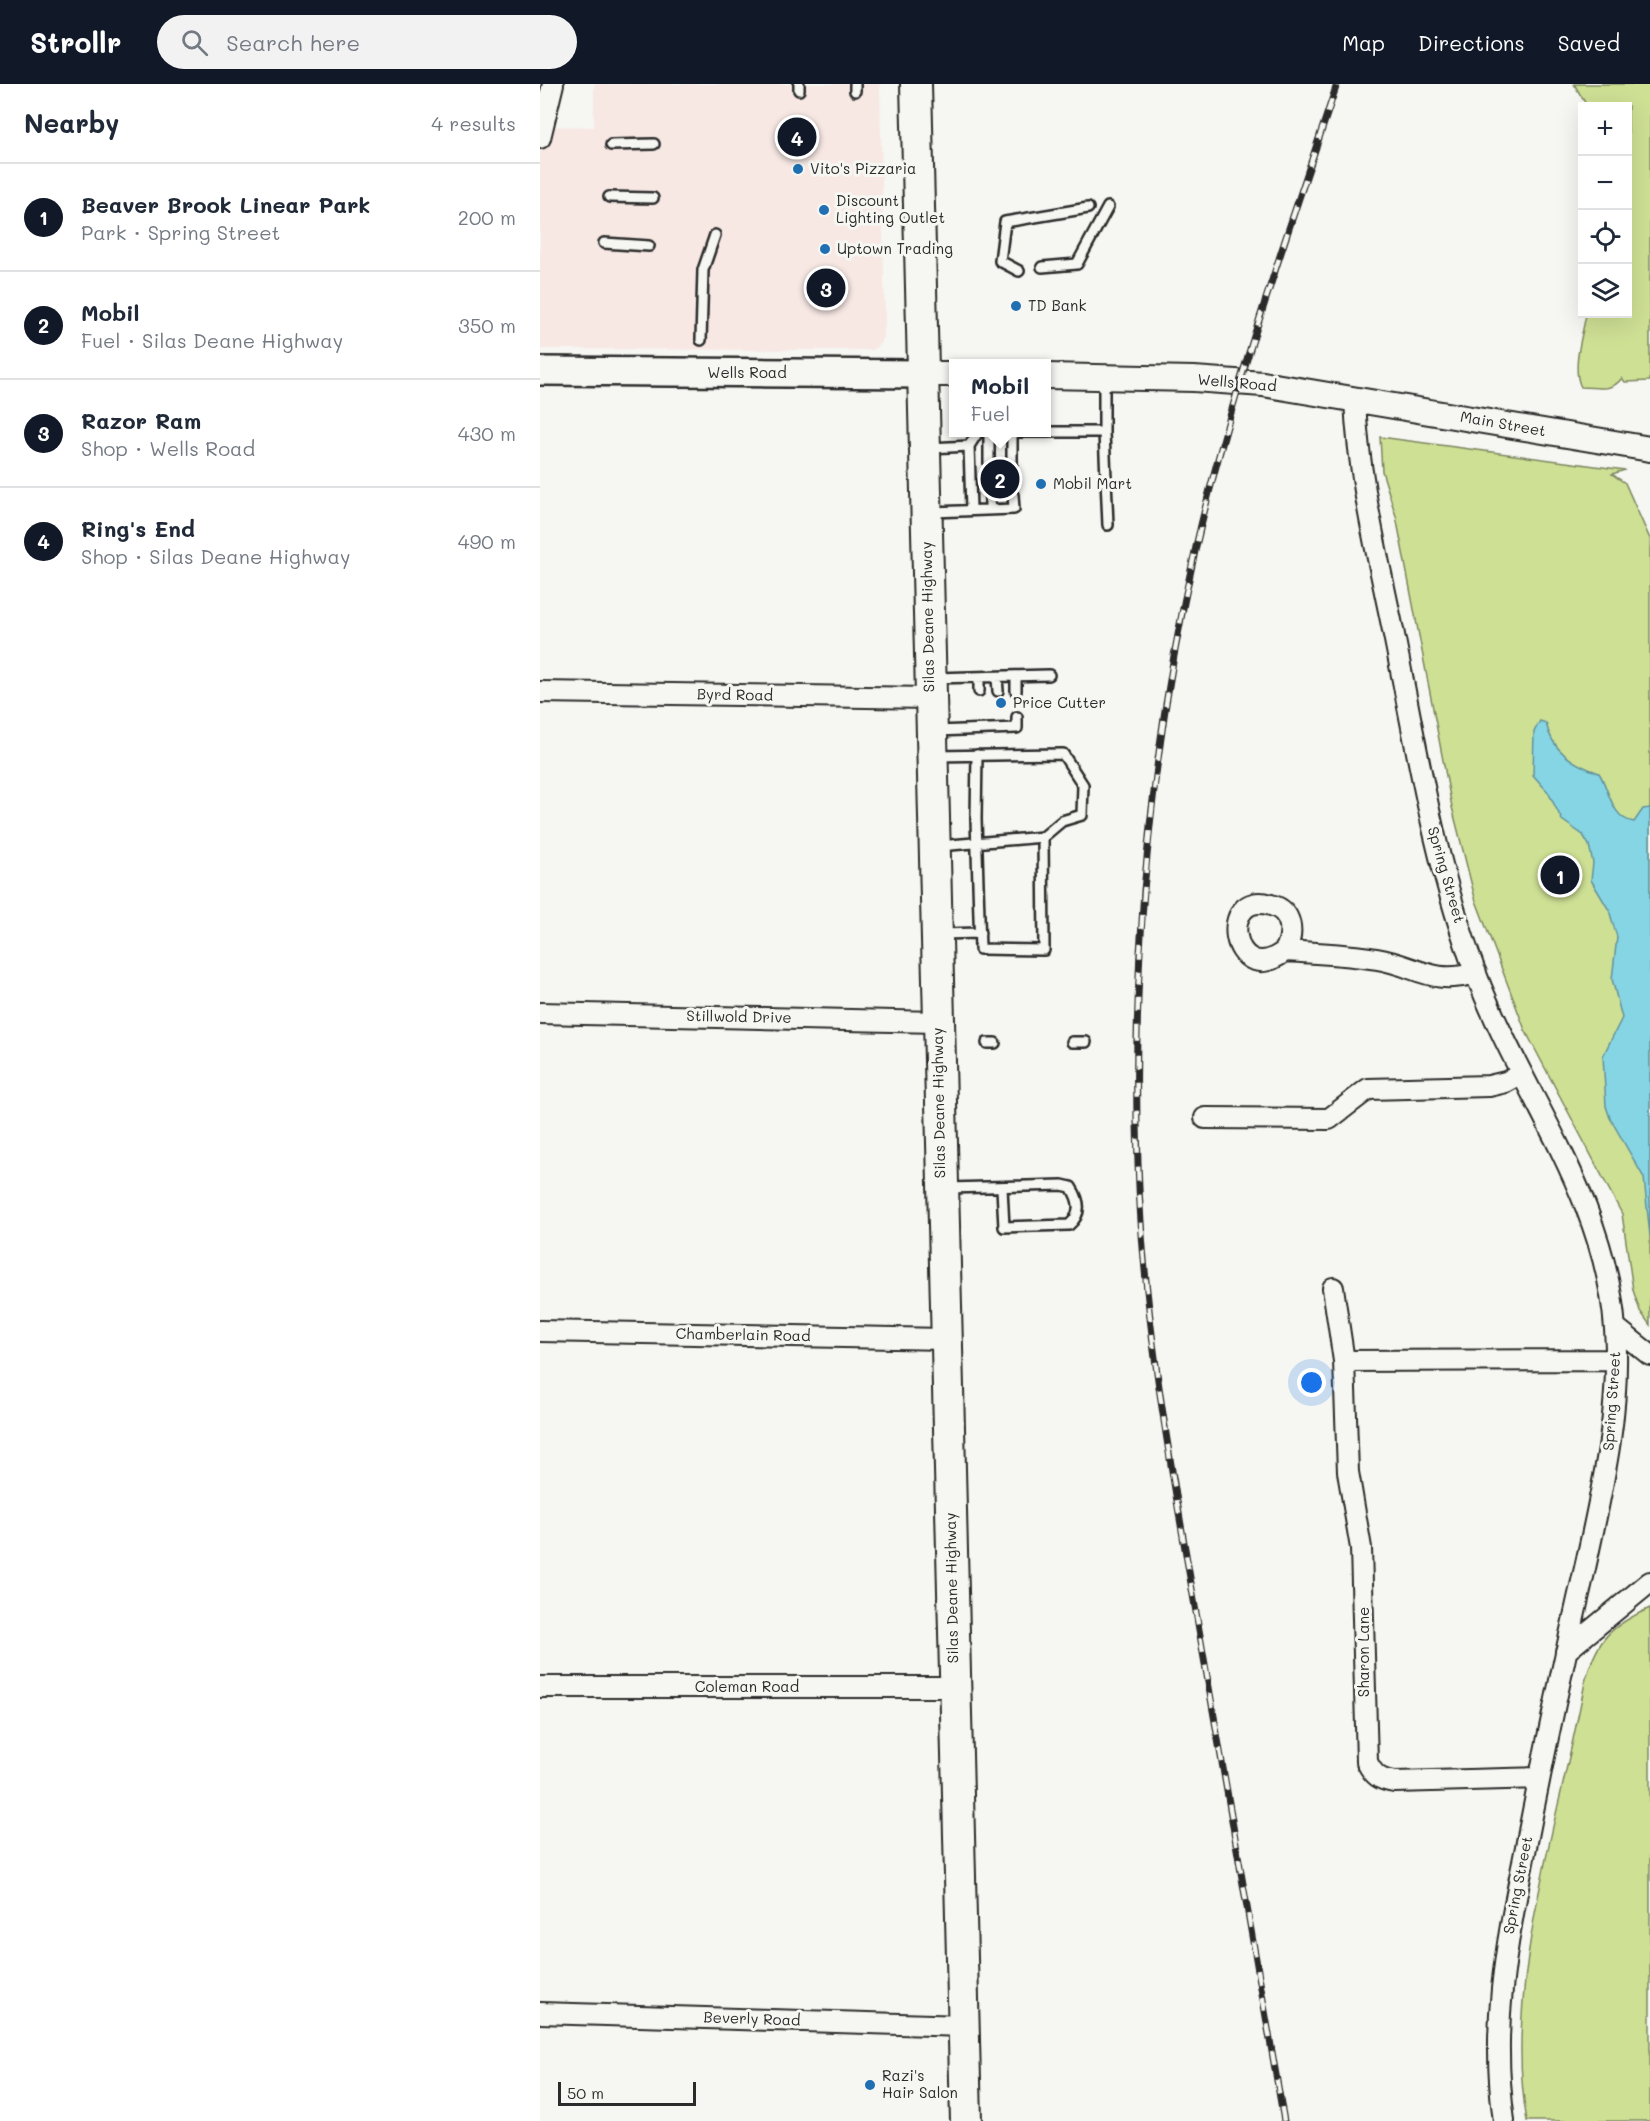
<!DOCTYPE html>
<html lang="en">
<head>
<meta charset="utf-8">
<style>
	body { margin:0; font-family:Mali,sans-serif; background:#f2f2f3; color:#1f2937 }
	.controls { position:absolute; right:18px; top:18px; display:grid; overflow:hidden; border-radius:0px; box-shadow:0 6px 24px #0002 }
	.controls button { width:54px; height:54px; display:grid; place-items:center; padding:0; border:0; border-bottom:2px solid #e0e1e3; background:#fff; color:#1f2937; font:30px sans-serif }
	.scale { position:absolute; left:18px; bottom:15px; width:138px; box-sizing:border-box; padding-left:6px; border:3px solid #2b2b2b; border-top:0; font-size:16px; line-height:21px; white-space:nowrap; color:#2b2b2b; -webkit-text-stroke:4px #f6f6f2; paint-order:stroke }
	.you { position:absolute; left:772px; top:1299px; width:21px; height:21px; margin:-15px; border:4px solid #fff; border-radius:50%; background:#1a73e8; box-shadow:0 0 0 9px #1a73e833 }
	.badge { display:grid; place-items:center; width:39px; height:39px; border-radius:50%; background:#111827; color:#fff; font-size:20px; font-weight:700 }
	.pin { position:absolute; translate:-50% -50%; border:3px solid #fff; box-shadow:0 2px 6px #0006 }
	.popup { position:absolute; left:409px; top:275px; width:102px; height:78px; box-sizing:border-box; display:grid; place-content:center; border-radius:0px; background:#fff; filter:drop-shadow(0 2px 4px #0005); font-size:20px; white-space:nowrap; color:#747a83 }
	.popup b { font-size:22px; color:#1f2937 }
	.popup::after { content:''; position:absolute; left:50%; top:100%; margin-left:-12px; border:12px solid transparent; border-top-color:#fff }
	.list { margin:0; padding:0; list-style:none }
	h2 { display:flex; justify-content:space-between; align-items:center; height:78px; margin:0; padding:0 24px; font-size:26px }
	h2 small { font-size:20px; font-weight:400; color:#747a83 }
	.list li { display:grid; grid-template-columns:39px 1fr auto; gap:18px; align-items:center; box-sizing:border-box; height:108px; padding:0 24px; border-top:2px solid #e0e1e3 }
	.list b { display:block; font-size:22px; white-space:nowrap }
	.list p { margin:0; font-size:20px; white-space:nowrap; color:#747a83 }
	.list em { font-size:20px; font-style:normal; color:#747a83 }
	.icon { flex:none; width:33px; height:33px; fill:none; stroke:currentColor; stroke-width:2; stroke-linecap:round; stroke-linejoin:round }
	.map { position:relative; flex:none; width:1110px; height:2037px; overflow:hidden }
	header { display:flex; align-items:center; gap:36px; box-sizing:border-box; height:84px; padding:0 30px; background:#111827; color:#fff }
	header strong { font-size:28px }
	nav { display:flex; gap:33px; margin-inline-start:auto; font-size:21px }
	.search { width:420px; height:54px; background:#f2f2f3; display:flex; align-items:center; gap:15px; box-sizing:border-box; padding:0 21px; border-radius:33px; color:#747a83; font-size:22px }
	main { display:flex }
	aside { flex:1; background:#fff }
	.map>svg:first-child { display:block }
	.built { fill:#f7e8e4 }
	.green { fill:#cee094; stroke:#7c8660; stroke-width:1.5 }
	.water { fill:#86d5e4; stroke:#62919a; stroke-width:1.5 }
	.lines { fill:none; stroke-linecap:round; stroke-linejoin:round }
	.service-casing { stroke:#2b2b2b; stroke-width:14 }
	.minor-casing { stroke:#2b2b2b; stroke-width:24 }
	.tertiary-casing { stroke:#2b2b2b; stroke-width:28 }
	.secondary-casing { stroke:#2b2b2b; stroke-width:32 }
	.primary-casing { stroke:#2b2b2b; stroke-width:34 }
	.service { stroke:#f6f6f2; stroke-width:9 }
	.minor { stroke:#f6f6f2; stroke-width:20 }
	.tertiary { stroke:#f6f6f2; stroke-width:24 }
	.secondary { stroke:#f6f6f2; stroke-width:27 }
	.primary { stroke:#f6f6f2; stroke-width:30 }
	.rail-casing { stroke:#2b2b2b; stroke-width:7 }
	.rail { stroke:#f6f6f2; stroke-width:4.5; stroke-dasharray:14; stroke-linecap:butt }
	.poi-dot { fill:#1f6fb2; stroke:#f6f6f2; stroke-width:2 }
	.labels { text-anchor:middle; stroke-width:6; stroke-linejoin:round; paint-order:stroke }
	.poi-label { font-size:15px; fill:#2b2b2b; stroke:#f6f6f2; text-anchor:start }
	.street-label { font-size:15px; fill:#2b2b2b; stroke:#f6f6f2 }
</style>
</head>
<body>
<header>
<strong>Strollr</strong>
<div class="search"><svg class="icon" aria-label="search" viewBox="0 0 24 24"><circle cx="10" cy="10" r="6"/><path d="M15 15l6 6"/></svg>Search here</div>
<nav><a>Map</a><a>Directions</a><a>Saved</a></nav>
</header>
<main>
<aside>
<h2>Nearby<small>4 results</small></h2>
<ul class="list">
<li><span class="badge">1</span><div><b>Beaver Brook Linear Park</b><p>Park · Spring Street</p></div><em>200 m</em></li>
<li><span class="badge">2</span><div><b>Mobil</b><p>Fuel · Silas Deane Highway</p></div><em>350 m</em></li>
<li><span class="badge">3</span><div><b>Razor Ram</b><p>Shop · Wells Road</p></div><em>430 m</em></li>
<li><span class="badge">4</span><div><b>Ring's End</b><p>Shop · Silas Deane Highway</p></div><em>490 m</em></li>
</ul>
</aside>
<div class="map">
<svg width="1110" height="2037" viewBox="0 0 1110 2037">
	<rect width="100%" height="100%" fill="#f6f6f2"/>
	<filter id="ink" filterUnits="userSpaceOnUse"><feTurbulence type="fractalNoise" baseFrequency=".0167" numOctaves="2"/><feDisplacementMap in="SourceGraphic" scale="12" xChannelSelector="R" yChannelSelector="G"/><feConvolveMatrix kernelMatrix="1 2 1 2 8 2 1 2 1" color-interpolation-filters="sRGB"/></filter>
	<g filter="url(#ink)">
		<path class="built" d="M 54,0 L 340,0 L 345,240 L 342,258 L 333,266 L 0,265 L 0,42 L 54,43 Z"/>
		<path class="green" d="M 1034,0 L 1110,0 L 1110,297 L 1085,298 L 1082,294 C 1071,309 1057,303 1041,303 C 1031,284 1043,250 1046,230 L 1088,230 L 1088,22 L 1047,22 Z
			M 840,353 L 1085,386 L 1072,390 L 1085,399 L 1110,455 L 1110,1241 L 1100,1227 L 1093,1206 L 1082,1130 L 985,946 L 935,814 L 912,723 L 856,432 L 842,387 Z
			M 1110,1524 L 1110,2037 L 987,2037 C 962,1901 1020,1733 1045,1598 C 1057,1555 1070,1542 1110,1524 Z"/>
		<path class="water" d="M 1000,637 L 1006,639 C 1012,667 1033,680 1059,689 C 1069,704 1071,735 1094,738 L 1103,725 L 1110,724 L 1110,1152 L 1104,1094 L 1070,1034 L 1066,1022 L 1063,972 L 1082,934 L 1072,895 L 1077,853 L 1069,826 L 1051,796 L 1053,779 L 1049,761 L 1043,751 L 1022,736 L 1008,708 L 993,691 L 994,648 Z"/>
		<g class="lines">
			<g class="service-casing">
				<path id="service" d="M 259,6 L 259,0
					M 315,7 L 315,0
					M 71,61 L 114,60
					M 69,113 L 113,114
					M 64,159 L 109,162
					M 502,183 L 537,180 L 568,123
					M 479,187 L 460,177 L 465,138 L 548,124
					M 161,256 L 163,186 L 175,151
					M 564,295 L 564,348
					M 449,348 L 449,379
					M 457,348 L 564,348 L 568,441
					M 472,349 L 472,379
					M 390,364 L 429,362
					M 431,425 L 429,362 L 438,348
					M 450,425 L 450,411
					M 392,428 L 474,425 L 473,411
					M 476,592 L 476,607
					M 439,593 L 439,607
					M 457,593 L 458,607
					M 394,594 L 509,591
					M 396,647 L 477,644 L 477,633
					M 437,671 L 436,735 L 440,865 L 504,866 L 503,753
					M 396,672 L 523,670 L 543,701 L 542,731 L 522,737 L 503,753 L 399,762
					M 401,850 L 440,849
					M 532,958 L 546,958
					M 447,959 L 455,959
					M 408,1104 L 522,1101 L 531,1103 C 540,1117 542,1130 529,1141 L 464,1143 L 462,1104"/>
			</g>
			<g class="minor-casing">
				<path id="minor" d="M 0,54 L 13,0
					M 815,315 C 818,397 840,480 856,561 C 878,672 896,784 936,890 C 982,1011 1066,1113 1075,1245 C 1081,1326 1062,1406 1045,1484 C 1024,1576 1004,1669 986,1763 C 967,1859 950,1938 964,2037
					M 0,608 L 389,614
					M 745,867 C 754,850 753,827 731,821 C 676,804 691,909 745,867 C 775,869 807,870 837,875 C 876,881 891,902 936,889
					M 0,929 L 397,938
					M 665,1034 L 789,1035 L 828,1005 L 949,1002 L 966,998 L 981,990
					M 793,1204 L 804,1277 L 808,1388 L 821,1464 L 827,1678 C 834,1692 840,1696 855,1698 L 999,1694
					M 1075,1243 L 1110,1271
					M 0,1247 L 405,1255
					M 804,1277 L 1076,1276
					M 1026,1567 L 1110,1498
					M 0,1603 L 414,1603
					M 0,1929 L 424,1942"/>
			</g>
			<g class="tertiary-casing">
				<path id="tertiary" d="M 382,290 L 414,290
					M 506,292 L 654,295 L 723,300 L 1110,365"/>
			</g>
			<g class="secondary-casing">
				<path id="secondary" d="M 0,287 L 382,290"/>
			</g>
			<g class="primary-casing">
				<path id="primary" d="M 376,0 L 426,2037"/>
			</g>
			<use href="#service" class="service"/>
			<use href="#minor" class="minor"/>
			<use href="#tertiary" class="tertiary"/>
			<use href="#secondary" class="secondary"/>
			<use href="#primary" class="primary"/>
			<g class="rail-casing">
				<path id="rail" d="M 744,2037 C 715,1869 686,1701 657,1534 C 631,1383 603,1233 598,1079 C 591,872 611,661 657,458 C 693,303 747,152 797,0"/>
			</g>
			<use href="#rail" class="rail"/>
		</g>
	</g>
	<g class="poi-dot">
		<circle cx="258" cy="85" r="6"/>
		<circle cx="284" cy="126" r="6"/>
		<circle cx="285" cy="165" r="6"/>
		<circle cx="476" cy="222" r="6"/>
		<circle cx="501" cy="400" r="6"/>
		<circle cx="461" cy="619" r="6"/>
		<circle cx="330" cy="2001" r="6"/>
	</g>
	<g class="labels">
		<g class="poi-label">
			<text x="270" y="90">Vito's Pizzaria</text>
			<text x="296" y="122">Discount<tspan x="296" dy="17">Lighting Outlet</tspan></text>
			<text x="297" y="170">Uptown Trading</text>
			<text x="488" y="227">TD Bank</text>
			<text x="513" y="405">Mobil Mart</text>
			<text x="473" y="624">Price Cutter</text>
			<text x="342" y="1997">Razi's<tspan x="342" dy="17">Hair Salon</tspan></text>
		</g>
		<g class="street-label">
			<text x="207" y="294">Wells Road</text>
			<text transform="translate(697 299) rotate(5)" y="5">Wells Road</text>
			<text transform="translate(963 340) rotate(10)" y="5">Main Street</text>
			<text transform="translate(388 533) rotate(-91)" y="5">Silas Deane Highway</text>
			<text transform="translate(195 611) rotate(1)" y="5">Byrd Road</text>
			<text transform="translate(906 791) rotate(74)" y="5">Spring Street</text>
			<text transform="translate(199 933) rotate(1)" y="5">Stillwold Drive</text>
			<text transform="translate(399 1019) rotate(-91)" y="5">Silas Deane Highway</text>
			<text transform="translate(203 1251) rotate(1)" y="5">Chamberlain Road</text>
			<text transform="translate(1072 1317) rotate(-86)" y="5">Spring Street</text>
			<text transform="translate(412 1504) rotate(-91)" y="5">Silas Deane Highway</text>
			<text transform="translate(824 1568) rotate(-90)" y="5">Sharon Lane</text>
			<text x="207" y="1608">Coleman Road</text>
			<text transform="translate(978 1801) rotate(-79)" y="5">Spring Street</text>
			<text transform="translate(212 1935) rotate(2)" y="5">Beverly Road</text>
		</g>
	</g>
</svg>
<div class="controls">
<button>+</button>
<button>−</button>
<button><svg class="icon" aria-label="locate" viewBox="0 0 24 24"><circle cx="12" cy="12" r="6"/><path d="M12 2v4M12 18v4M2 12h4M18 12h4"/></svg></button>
<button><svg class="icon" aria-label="layers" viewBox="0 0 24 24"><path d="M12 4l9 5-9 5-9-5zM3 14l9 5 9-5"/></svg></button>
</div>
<div class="scale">50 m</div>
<div class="you"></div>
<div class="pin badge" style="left:1020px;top:791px">1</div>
<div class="pin badge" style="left:460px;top:395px">2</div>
<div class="popup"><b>Mobil</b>Fuel</div>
<div class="pin badge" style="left:286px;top:204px">3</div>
<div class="pin badge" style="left:257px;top:53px">4</div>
</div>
</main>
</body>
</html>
